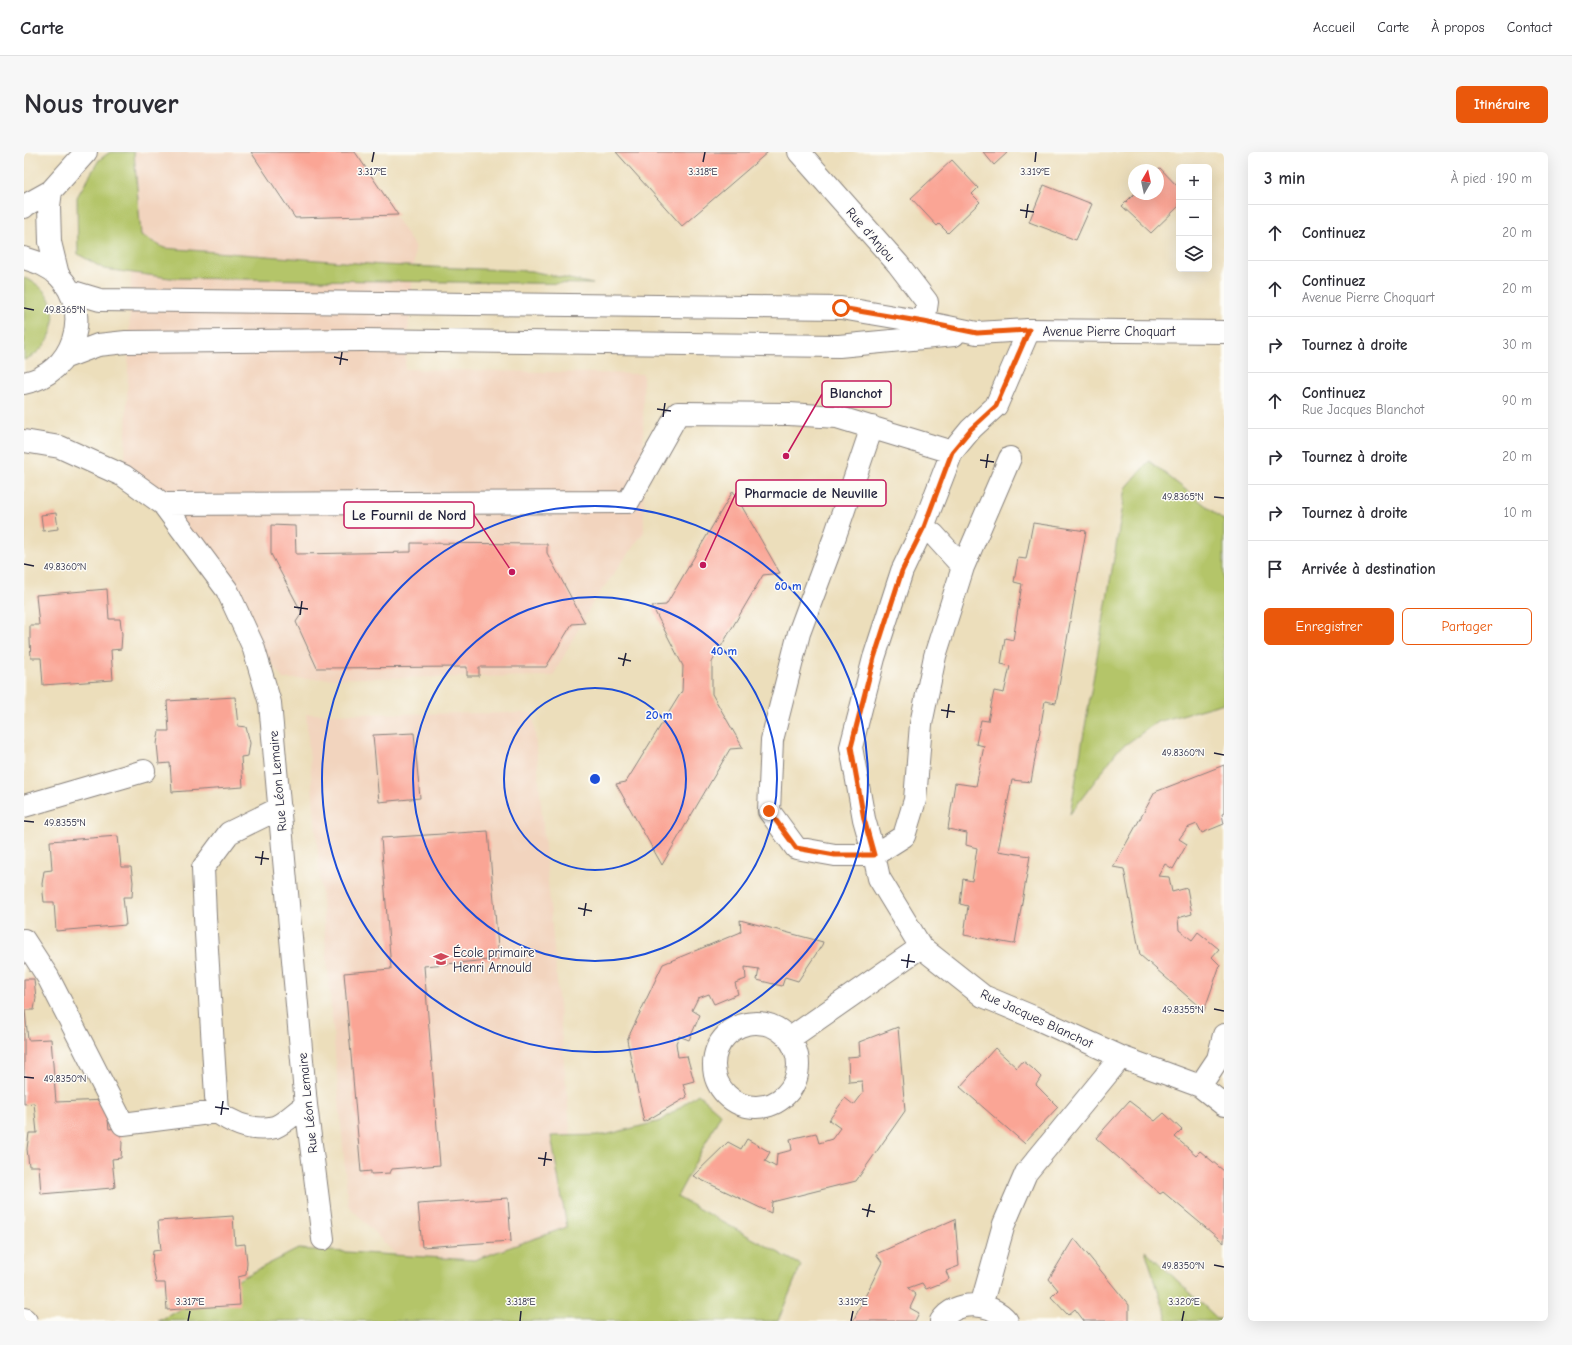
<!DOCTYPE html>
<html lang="fr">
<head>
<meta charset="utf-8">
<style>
	body { margin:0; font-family:"Comic Neue",sans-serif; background:#f7f7f7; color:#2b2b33 }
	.controls { position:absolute; right:12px; top:12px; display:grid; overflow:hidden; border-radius:6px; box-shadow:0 4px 16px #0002 }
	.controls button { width:36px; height:36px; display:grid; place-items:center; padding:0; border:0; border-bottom:1px solid #e1e1e2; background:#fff; color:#2b2b33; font:20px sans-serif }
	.compass { position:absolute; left:1104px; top:12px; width:36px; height:36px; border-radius:50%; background:#fff; box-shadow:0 4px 16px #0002; rotate:9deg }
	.stop { position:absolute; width:12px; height:12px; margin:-9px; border:3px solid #ea580c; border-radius:50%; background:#fff }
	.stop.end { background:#ea580c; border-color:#fff; box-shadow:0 1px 4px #0008 }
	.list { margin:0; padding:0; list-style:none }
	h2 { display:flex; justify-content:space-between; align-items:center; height:52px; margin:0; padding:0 16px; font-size:17px }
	h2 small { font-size:13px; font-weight:400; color:#7c7c81 }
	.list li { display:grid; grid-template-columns:26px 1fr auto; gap:12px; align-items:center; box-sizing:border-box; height:56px; padding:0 16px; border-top:1px solid #e1e1e2 }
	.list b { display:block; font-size:15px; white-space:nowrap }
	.list p { margin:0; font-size:13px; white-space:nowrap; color:#7c7c81 }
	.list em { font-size:13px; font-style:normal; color:#7c7c81 }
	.actions { display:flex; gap:8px; padding:12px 16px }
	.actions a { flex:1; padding:9px 0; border:1px solid #ea580c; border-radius:6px; text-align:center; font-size:14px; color:#ea580c }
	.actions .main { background:#ea580c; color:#fff }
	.icon { flex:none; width:22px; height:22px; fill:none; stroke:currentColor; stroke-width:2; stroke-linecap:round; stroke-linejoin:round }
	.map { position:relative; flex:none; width:1200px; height:1169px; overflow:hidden; border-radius:6px }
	header { display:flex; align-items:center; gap:24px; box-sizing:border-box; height:56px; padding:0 20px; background:#fff; border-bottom:1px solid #e1e1e2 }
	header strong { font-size:19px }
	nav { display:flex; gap:22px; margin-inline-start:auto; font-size:14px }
	.intro { display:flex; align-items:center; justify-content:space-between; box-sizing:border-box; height:96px; padding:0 24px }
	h1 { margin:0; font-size:28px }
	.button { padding:10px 18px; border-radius:6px; background:#ea580c; color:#fff; font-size:14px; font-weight:700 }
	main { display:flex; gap:24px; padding:0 24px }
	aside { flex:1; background:#fff; border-radius:6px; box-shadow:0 4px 16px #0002 }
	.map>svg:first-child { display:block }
	.built { fill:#f2d4be }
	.green { fill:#b4c569; stroke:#6b7452 }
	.building { fill:#faa595 }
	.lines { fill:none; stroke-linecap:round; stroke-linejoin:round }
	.minor-casing { stroke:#87807b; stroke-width:24 }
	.major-casing { stroke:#87807b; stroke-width:24 }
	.minor { stroke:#fff; stroke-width:22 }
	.major { stroke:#fff; stroke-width:22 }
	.route { stroke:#ea580c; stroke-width:5 }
	.ticks { fill:none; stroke:#22223b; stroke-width:1.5 }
	.ring { fill:none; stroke:#1d4ed8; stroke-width:2 }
	.labels { text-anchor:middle; stroke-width:3; stroke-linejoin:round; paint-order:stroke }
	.street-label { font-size:13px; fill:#22223b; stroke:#fdfcf7 }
	.poi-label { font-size:13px; fill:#22223b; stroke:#fdfcf7; text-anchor:start }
	.ticks-label { font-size:10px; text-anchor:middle; fill:#22223b; stroke:#fdfcf7; stroke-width:3; stroke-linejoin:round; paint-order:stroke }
	.centre { fill:#1d4ed8; stroke:#fdfcf7; stroke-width:2 }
	.ring-label { font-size:12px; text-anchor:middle; font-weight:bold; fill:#1d4ed8; stroke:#fdfcf7; stroke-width:3; stroke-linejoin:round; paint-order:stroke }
	.leader { fill:none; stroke:#c2185b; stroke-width:1.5 }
	.callout-dot { fill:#c2185b; stroke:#fdfcf7; stroke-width:1.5 }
	.callout { fill:#fdfcf7; stroke:#c2185b; stroke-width:1.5 }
	.callout-label { font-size:14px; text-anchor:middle; font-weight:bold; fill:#22223b }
</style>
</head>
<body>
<header>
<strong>Carte</strong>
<nav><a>Accueil</a><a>Carte</a><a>À propos</a><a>Contact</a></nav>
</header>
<div class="intro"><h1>Nous trouver</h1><a class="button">Itinéraire</a></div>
<main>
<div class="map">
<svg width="1200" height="1169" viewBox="0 0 1200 1169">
	<rect width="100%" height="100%" fill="#fdfcf7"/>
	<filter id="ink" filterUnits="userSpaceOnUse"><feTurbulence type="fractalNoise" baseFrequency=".025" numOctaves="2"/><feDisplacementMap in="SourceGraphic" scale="8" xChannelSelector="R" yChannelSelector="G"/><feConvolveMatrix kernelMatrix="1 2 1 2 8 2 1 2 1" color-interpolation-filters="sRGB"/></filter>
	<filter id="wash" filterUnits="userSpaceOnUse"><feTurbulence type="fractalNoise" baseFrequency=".012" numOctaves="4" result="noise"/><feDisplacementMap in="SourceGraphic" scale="16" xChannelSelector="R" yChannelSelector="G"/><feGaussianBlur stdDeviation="0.9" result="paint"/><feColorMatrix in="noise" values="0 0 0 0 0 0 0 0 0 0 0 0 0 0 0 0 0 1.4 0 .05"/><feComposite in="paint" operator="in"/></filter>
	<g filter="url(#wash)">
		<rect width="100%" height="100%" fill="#ecdebb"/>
		<path class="built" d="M 111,0 L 329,0 L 391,95 L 381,217 L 619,222 L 620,380 L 569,450 L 529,524 L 259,527 L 101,310 Z
			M 509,561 L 559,1123 L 380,1111 L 324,1053 L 282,562 Z"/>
		<path class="green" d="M 86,0 L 110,0 L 117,83 L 140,96 L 358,113 L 507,119 L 569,132 L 146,126 L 80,117 L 54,102 L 53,45 L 75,8 Z
			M 0,126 C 41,140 38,193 0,208 Z
			M 1125,309 L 1200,368 L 1200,551 L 1133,570 L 1094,598 L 1046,662 L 1102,336 Z
			M 674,942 L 697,962 L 653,1045 L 777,1113 L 754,1169 L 134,1169 L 274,1097 L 450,1108 L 543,1075 L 527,984 L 581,983 L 637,969 Z
			M 1121,1098 L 1194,1167 L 1200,1167 L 1200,1169 L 1144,1169 Z"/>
		<g id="blocks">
			<path class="building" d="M 227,0 L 331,0 L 374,63 L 271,66 Z
				M 592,0 L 744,0 L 658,74 Z
				M 959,0 L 984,0 L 970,13 Z
				M 928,8 L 954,36 L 948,42 L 956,50 L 924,81 L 915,72 L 913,74 L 887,46 Z
				M 1136,16 L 1155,36 L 1155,54 L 1127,81 L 1098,54 L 1110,42 L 1134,42 L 1134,17 Z
				M 1020,33 L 1068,52 L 1052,88 L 1005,70 Z
				M 709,339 L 756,421 L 739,423 L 688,510 L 688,542 L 719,596 L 706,597 L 638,713 L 592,632 L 602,630 L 658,539 L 659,514 L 628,454 L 642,453 Z
				M 32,361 L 34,377 L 19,379 L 17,363 Z
				M 1009,371 L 1062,379 L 1032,551 L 1021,549 L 1007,630 L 988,628 L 974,699 L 1006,704 L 991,791 L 989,792 L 940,783 L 944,754 L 936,752 L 939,727 L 948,729 L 953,696 L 942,693 L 943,681 L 924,677 L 931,631 L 952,634 L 960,594 L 952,592 L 957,568 L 964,569 L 970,539 L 980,541 L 986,514 L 977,512 L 981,486 L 989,488 L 998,432 L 990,430 L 994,406 L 1002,407 Z
				M 247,373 L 271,374 L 272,402 L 387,400 L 387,391 L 523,392 L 523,401 L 561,471 L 548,472 L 522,515 L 455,515 L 455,524 L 443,524 L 443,515 L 293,516 L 272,470 L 278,461 L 247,402 Z
				M 83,437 L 85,467 L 96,467 L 98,482 L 97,497 L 87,498 L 89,528 L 19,533 L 17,506 L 7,506 L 6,488 L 6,473 L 15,473 L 12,443 Z
				M 211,545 L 214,574 L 222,575 L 226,591 L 224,604 L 217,605 L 219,635 L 148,640 L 146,611 L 135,612 L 133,592 L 135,579 L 145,579 L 143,549 Z
				M 390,581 L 396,646 L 355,650 L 349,583 Z
				M 1200,613 L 1200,661 L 1198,662 L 1200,672 L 1178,681 L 1173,672 L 1163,676 L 1155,687 L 1163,692 L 1149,717 L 1141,712 L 1134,724 L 1145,725 L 1148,740 L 1163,736 L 1168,762 L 1154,766 L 1155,778 L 1168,788 L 1174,780 L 1195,797 L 1188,805 L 1196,813 L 1180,859 L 1116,803 L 1100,717 L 1089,715 L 1131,640 Z
				M 464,679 L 475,807 L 400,814 L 416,1013 L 368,1017 L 366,1021 L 347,1022 L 347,1019 L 337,1020 L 320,821 L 367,817 L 357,686 Z
				M 94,684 L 97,715 L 107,715 L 109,730 L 108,745 L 99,745 L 102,773 L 32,779 L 30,750 L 20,750 L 18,732 L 20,719 L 28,718 L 26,689 Z
				M 716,768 L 799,790 L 798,793 L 774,829 L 761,825 L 758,834 L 733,828 L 735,817 L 721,815 L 722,827 L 711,831 L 714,842 L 690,852 L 685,842 L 674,846 L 668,858 L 676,863 L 665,888 L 655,884 L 652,891 L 654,905 L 663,904 L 670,929 L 659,932 L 663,945 L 620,970 L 603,888 L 639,812 L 717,780 Z
				M 0,827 L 10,827 L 12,846 L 10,858 L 1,858 L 4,888 L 27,887 L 32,950 L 82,948 L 85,977 L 96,976 L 98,991 L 97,1006 L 88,1007 L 91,1035 L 88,1036 L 17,1042 L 15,1014 L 5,1014 L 3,997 L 5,981 L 13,981 L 10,951 L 0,952 Z
				M 874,875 L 881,959 L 832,1029 L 748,1050 L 747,1061 L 669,1024 L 704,990 L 717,997 L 723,987 L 746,1000 L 741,1009 L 752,1015 L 753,1002 L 768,998 L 766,987 L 792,981 L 795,991 L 808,987 L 816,976 L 805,968 L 821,946 L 830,953 L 839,941 L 838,929 L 825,930 L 824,905 L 836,904 L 835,890 Z
				M 971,896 L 993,916 L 999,909 L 1008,916 L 1017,925 L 1012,933 L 1034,955 L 1000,991 L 936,935 Z
				M 1105,949 L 1131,969 L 1140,961 L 1158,978 L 1151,985 L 1172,1003 L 1176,999 L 1200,1019 L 1200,1091 L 1139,1040 L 1136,1042 L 1072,986 Z
				M 484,1046 L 487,1089 L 398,1095 L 394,1052 Z
				M 209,1064 L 211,1093 L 221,1092 L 223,1110 L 222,1123 L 214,1125 L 216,1153 L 143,1158 L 141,1131 L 132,1131 L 128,1110 L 129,1099 L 137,1098 L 134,1069 Z
				M 931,1067 L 935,1114 L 922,1119 L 925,1127 L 915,1132 L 902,1137 L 898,1131 L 884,1136 L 892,1143 L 886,1156 L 895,1161 L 891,1169 L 829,1169 L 858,1110 L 852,1102 Z
				M 1050,1086 L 1105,1153 L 1105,1169 L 1060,1169 L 1051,1157 L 1044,1163 L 1027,1145 L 1034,1138 L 1025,1127 Z"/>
		</g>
	</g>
	<g filter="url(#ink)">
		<use href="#blocks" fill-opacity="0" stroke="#87807b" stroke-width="1"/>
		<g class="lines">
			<g class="minor-casing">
				<path id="minor" d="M 775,0 L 874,112 L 903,150 L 900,170
					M 27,39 L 25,54 L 26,90 L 34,123
					M 0,55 L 2,53 L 27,39 L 62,0
					M 1005,178 L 972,254 L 947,277 L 928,300 L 899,375 L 878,419 L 850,506 L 827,595 L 840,667 L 850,703 L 855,726 L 897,795 L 959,844 L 1014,867 L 1097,905 L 1176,934 L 1200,953
					M 848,275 L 810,387 L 775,481 L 748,588 L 745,659 L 772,696 L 811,703 L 850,703 L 880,684 L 891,648 L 897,572 L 911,504 L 939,415 L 910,383 L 899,375
					M 0,289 L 36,295 L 100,324 L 139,352 L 203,438 L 229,494 L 246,551 L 282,953 L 299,1087
					M 139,352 L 604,350 L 654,261 L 765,262 L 813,265 L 928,300
					M 939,415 L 986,306
					M 0,654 L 120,619
					M 0,788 L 24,825 L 99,972 L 193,960 C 211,973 230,980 251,975 C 260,972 274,958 282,953
					M690 913a42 42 0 1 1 84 0a42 42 0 1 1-84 0Z
					M 765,887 L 897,795
					M 1176,934 L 1194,907 L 1200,883
					M 193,960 L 181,765 L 179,716 L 205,681 L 256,656
					M 957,1154 L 980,1072 L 1002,1021 L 1097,905
					M 0,1167 L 2,1169
					M 917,1169 C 932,1147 967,1149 983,1169"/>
			</g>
			<g class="major-casing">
				<path id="major" d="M 0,106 C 13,110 25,114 35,124 C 70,161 49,222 0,231
					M 46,139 L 76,148 L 817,156 L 900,170 L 953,181 L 1005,178 L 1200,180
					M 42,205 L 74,193 L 102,190 L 338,188 L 815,194 L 930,183"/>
			</g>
			<use href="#minor" class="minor"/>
			<use href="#major" class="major"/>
		</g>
	</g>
	<g class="lines" filter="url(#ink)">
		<path class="route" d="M 745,659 L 772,696 L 811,703 L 850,703 L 840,667 L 827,595 L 850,506 L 878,419 L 900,375 L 928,300 L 947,277 L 972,254 L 1005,178 L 953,181 L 900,170 L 817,156"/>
	</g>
	<path class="ticks" d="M 348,10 L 350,0M 679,10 L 681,0M 1011,10 L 1012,0M 996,58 L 1010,60M 1002,66 L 1004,52M 0,156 L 10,158M 310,205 L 324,208M 316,213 L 318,200M 633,257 L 647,259M 639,265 L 641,251M 956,308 L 970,310M 962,316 L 964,302M 1190,345 L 1200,346M 0,412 L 10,414M 270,455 L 284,457M 276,463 L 278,449M 594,506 L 607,509M 599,514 L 602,501M 917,558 L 931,560M 923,566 L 925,552M 1190,601 L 1200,603M 0,669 L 10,670M 231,705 L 245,707M 237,713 L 239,699M 554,756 L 568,759M 560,764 L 562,751M 877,808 L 891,810M 883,816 L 885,802M 1190,857 L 1200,859M 0,925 L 10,926M 191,955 L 205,957M 197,963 L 199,949M 514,1006 L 528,1008M 520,1014 L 522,1000M 838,1057 L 851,1060M 843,1065 L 846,1052M 1190,1113 L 1200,1115M 164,1169 L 166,1159M 496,1169 L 497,1159M 827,1169 L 829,1159M 1158,1169 L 1160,1159"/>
	<g class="ring">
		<circle cx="571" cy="627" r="91"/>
		<circle cx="571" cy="627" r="182"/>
		<circle cx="571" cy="627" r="273"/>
	</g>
	<defs>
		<g id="school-bare" transform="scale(1.2)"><path d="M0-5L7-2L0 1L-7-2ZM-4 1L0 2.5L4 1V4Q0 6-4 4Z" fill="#d1495b" stroke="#fdfcf7" stroke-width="2.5" paint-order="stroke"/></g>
	</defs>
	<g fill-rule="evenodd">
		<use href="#school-bare" x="417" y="807"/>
	</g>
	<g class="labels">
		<g class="street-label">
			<text transform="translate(847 82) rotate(49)" y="5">Rue d'Anjou</text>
			<text x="1085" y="184">Avenue Pierre Choquart</text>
			<text transform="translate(253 629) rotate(-95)" y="5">Rue Léon Lemaire</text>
			<text transform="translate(1013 866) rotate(25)" y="5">Rue Jacques Blanchot</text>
			<text transform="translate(283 951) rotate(-96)" y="5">Rue Léon Lemaire</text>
		</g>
		<g class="poi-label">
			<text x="429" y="805">École primaire<tspan x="429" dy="15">Henri Arnould</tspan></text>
		</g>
	</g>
	<g class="ticks-label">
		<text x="348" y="23">3.317°E</text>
		<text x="679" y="23">3.318°E</text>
		<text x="1011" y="23">3.319°E</text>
		<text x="41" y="161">49.8365°N</text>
		<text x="1159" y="348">49.8365°N</text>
		<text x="41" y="418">49.8360°N</text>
		<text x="1159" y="604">49.8360°N</text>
		<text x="41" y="674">49.8355°N</text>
		<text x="1159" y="861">49.8355°N</text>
		<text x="41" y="930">49.8350°N</text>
		<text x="1159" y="1117">49.8350°N</text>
		<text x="166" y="1153">3.317°E</text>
		<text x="497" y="1153">3.318°E</text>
		<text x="829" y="1153">3.319°E</text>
		<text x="1160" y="1153">3.320°E</text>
	</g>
	<circle cx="571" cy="627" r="6" class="centre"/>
	<g class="ring-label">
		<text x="764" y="438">60 m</text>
		<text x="700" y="503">40 m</text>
		<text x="635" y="567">20 m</text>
	</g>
	<path class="leader" d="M762 304L798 242M679 413L712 341M488 420L450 363"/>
	<g class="callout-dot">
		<circle cx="762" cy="304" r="4"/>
		<circle cx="679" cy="413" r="4"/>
		<circle cx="488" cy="420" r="4"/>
	</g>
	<g class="callout">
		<rect x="798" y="229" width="69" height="26" rx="4"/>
		<rect x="712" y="328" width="150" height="26" rx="4"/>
		<rect x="320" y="350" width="130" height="26" rx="4"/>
	</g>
	<g class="callout-label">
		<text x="832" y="246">Blanchot</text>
		<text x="787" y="346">Pharmacie de Neuville</text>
		<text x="385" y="368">Le Fournil de Nord</text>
	</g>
</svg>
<div class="controls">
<button>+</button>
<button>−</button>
<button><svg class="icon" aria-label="layers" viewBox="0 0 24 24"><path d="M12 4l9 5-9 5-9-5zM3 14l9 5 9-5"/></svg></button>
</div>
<svg class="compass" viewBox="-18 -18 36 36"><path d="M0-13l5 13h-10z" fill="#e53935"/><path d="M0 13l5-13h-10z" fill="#7c7c81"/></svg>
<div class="stop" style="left:817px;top:156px"></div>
<div class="stop end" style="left:745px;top:659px"></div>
</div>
<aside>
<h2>3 min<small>À pied · 190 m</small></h2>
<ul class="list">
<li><svg class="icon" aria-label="ahead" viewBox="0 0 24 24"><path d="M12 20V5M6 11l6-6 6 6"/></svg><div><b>Continuez</b></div><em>20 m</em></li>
<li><svg class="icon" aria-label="ahead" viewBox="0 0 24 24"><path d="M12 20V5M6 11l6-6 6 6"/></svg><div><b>Continuez</b><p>Avenue Pierre Choquart</p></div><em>20 m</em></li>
<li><svg class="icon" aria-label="right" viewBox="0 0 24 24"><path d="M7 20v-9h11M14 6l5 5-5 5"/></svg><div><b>Tournez à droite</b></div><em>30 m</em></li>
<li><svg class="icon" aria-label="ahead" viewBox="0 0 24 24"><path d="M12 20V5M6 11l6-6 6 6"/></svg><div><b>Continuez</b><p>Rue Jacques Blanchot</p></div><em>90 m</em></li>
<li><svg class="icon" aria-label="right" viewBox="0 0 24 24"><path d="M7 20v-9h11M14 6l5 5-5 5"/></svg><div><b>Tournez à droite</b></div><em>20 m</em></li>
<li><svg class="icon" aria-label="right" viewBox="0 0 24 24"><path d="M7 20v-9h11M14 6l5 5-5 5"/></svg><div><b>Tournez à droite</b></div><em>10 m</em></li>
<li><svg class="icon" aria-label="arrive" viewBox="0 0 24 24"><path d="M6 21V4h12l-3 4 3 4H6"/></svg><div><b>Arrivée à destination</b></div></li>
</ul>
<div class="actions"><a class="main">Enregistrer</a><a>Partager</a></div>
</aside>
</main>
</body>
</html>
